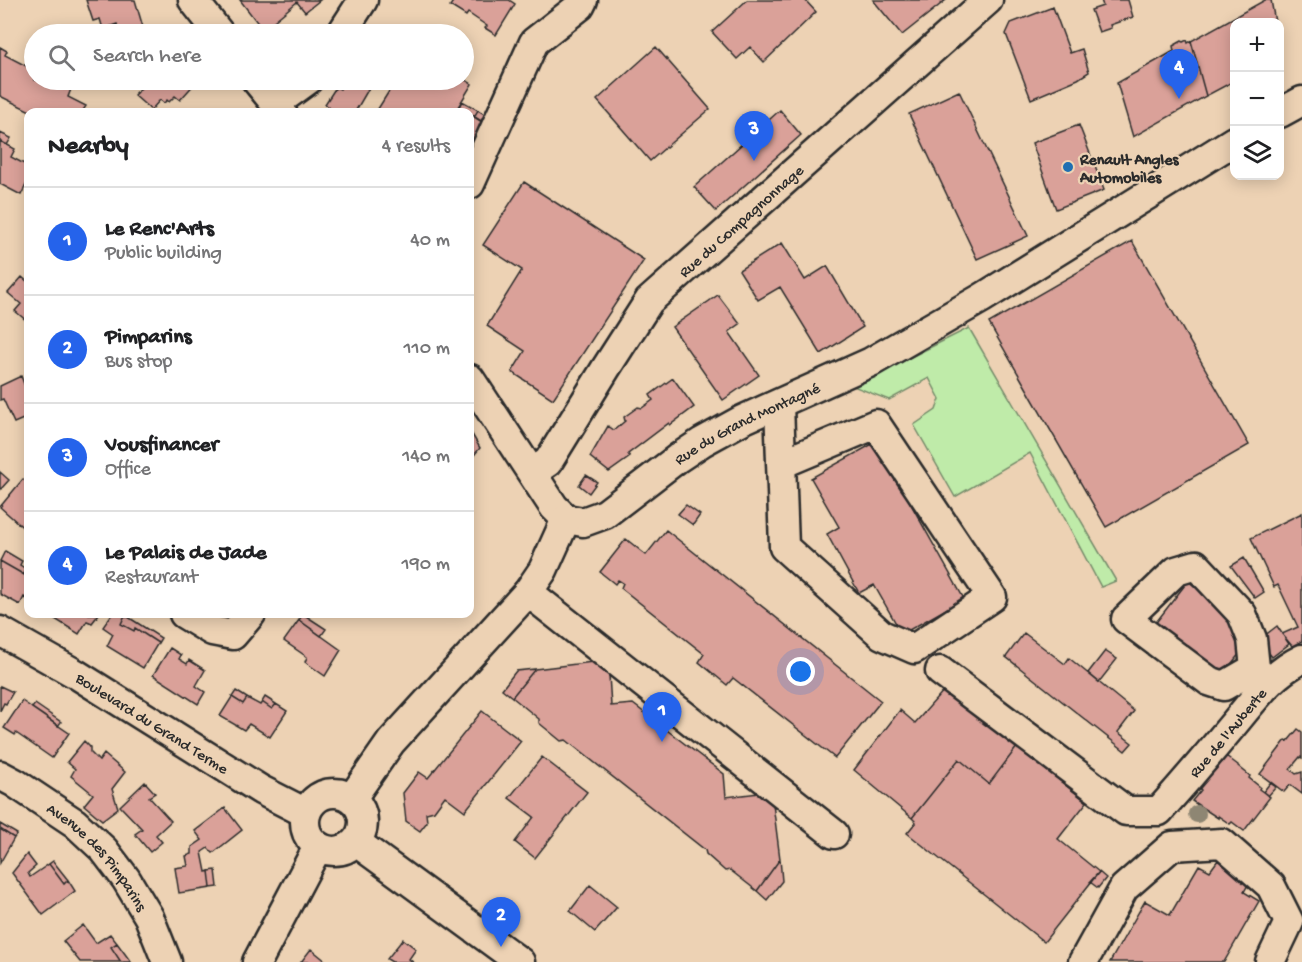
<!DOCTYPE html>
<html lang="en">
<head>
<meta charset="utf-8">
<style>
	body { margin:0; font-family:"Gochi Hand",sans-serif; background:#f6f6f6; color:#202124 }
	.controls { position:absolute; right:18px; top:18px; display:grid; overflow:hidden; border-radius:12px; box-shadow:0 3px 15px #0003 }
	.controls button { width:54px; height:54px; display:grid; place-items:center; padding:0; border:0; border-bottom:2px solid #e0e0e0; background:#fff; color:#202124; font:30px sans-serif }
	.you { position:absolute; left:801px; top:672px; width:21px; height:21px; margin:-15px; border:4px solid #fff; border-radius:50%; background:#1a73e8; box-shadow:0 0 0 9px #1a73e833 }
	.badge { display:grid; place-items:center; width:39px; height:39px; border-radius:50%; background:#2563eb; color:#fff; font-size:20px; font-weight:700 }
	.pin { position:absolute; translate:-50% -50px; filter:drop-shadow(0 2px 3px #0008) }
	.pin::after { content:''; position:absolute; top:32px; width:21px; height:18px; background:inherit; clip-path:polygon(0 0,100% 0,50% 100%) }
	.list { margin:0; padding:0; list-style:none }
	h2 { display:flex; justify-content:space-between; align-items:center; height:78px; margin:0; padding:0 24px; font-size:26px }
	h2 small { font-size:20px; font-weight:400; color:#757577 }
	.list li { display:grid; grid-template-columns:39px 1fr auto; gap:18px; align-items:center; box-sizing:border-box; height:108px; padding:0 24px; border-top:2px solid #e0e0e0 }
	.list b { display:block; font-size:22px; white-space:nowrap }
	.list p { margin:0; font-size:20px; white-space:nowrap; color:#757577 }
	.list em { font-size:20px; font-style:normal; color:#757577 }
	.icon { flex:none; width:33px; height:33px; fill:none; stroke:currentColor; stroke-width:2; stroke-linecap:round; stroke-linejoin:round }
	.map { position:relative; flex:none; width:1302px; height:962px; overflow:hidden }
	.search { position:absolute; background:#fff; box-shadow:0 3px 15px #0003; left:24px; top:24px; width:450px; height:66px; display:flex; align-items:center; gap:15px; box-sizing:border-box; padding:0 21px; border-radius:33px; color:#757577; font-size:22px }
	.panel { position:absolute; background:#fff; box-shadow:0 3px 15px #0003; left:24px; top:108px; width:450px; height:510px; border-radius:12px }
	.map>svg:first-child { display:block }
	.green { fill:#bfeba9; stroke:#758b6a; stroke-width:1.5 }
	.building { fill:#daa199; stroke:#2b2b2b; stroke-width:1.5 }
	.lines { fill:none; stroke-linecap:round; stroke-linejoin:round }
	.minor-casing { stroke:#2b2b2b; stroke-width:33 }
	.minor { stroke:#edd2b4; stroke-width:28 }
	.tree { fill:#8e8673 }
	.poi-dot { fill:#1f6fb2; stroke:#edd2b4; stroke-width:2 }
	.labels { text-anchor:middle; stroke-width:4.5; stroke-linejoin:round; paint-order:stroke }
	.poi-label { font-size:16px; font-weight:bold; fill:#2b2b2b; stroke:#edd2b4; text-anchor:start }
	.street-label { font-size:16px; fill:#2b2b2b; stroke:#edd2b4 }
</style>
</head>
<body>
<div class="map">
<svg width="1302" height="962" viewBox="0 0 1302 962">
	<rect width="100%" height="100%" fill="#edd2b4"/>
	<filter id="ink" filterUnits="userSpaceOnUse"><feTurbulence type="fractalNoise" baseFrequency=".0167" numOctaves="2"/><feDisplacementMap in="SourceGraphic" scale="12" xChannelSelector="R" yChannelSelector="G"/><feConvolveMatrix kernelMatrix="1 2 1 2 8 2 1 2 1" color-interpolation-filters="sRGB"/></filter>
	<g filter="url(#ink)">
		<path class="green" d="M 969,328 L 1116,581 L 1101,587 L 1030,453 L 955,497 L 914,425 L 936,410 L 940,399 L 929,378 L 889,400 L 853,386 Z"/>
		<path class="building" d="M 86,0 L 135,0 L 145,34 L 120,34 L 117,24 L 103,29 L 100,19 L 93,21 Z
			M 240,0 L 320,0 L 305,12 L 297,2 L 263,30 Z
			M 454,0 L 509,0 L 515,4 L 496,35 L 485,28 L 487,26 L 468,13 L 466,16 L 450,6 Z
			M 747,0 L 805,0 L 816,12 L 764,62 L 750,47 L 737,59 L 712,32 Z
			M 873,0 L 946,0 L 902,35 Z
			M 1101,0 L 1128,0 L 1133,17 L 1110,25 L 1111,28 L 1099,32 L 1091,10 L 1103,6 Z
			M 1265,0 L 1271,0 L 1275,22 L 1234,22 L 1234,81 L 1206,96 L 1191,41 Z
			M 1053,7 L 1070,53 L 1082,49 L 1089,72 L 1078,79 L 1031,99 L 1006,34 L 1011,23 Z
			M 1187,40 L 1188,43 L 1191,41 L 1206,96 L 1133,137 L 1117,83 L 1174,51 L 1173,46 L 1182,41 L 1183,42 Z
			M 0,47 L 7,51 L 5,55 L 34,70 L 34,80 L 53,80 L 71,89 L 68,97 L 86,106 L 82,112 L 32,112 L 0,96 Z
			M 656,47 L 710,109 L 650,161 L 597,100 Z
			M 464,79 L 472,84 L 455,112 L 376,112 L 396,80 L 415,80 L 422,84 L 424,80 Z
			M 149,80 L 195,80 L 197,81 L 180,100 L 175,96 L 169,102 L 167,100 L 164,103 L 160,100 L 151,110 L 134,95 Z
			M 346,80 L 357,80 L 369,88 L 355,112 L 332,112 L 328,110 L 329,107 L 325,104 L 336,87 L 340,89 Z
			M 959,91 L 1028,236 L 977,259 L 909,114 Z
			M 462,101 L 478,110 L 474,117 L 459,107 Z
			M 478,110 L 489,117 L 485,124 L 474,117 Z
			M 780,110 L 801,135 L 716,211 L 694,187 Z
			M 470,114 L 488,125 L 470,165 Z
			M 1079,125 L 1104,190 L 1056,209 L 1032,143 Z
			M 0,133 L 11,138 L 7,145 L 0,141 Z
			M 0,141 L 15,149 L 11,157 L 28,166 L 28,181 L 21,195 L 0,184 Z
			M 524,182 L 644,260 L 553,399 L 512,372 L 525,351 L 487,326 L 522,270 L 483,245 Z
			M 1132,241 L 1249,445 L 1106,527 L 989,323 Z
			M 782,243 L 805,280 L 827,266 L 863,327 L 821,354 L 780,287 L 758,300 L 739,270 Z
			M 22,277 L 28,282 L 28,322 L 15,311 L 21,304 L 8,293 Z
			M 718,295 L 740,324 L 729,332 L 759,375 L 723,400 L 672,327 Z
			M 21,376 L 26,389 L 28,388 L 28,417 L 14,423 L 3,399 L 0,400 L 0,386 Z
			M 673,378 L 694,407 L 670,425 L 669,423 L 628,454 L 630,457 L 609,472 L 590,457 L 608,426 L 614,430 L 625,421 L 624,417 L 638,407 L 642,408 L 653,400 L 650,395 Z
			M 470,431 L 480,448 L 470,460 Z
			M 876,442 L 964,599 L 902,634 L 874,585 L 859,593 L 827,534 L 839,527 L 811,478 Z
			M 0,472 L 9,480 L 0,490 Z
			M 586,475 L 597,482 L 589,493 L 579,485 Z
			M 23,479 L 28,483 L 28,532 L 0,507 Z
			M 686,505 L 700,515 L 693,525 L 678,514 Z
			M 1302,513 L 1302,641 L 1292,646 L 1282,634 L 1298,627 L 1278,585 L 1274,587 L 1251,538 Z
			M 666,530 L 881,701 L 835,758 L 733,678 L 727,685 L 699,662 L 704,654 L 621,588 L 623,583 L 618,580 L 615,584 L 600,572 L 626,539 L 646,555 Z
			M 5,551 L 22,561 L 20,565 L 26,569 L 24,575 L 0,561 Z
			M 1244,558 L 1264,592 L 1255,598 L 1231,566 Z
			M 0,561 L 28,577 L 28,600 L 24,597 L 20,605 L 0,594 Z
			M 1188,581 L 1245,626 L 1248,643 L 1220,678 L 1154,625 Z
			M 47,614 L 99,614 L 92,623 L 87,621 L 79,634 Z
			M 112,614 L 123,614 L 125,615 L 121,624 L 134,631 L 135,628 L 158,643 L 143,668 L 107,646 L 113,634 L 103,627 Z
			M 303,614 L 326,629 L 321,636 L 299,620 Z
			M 125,615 L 161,638 L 158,643 L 135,628 L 134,631 L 121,624 Z
			M 299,620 L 341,650 L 325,676 L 305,662 L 307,657 L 284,641 Z
			M 1277,626 L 1289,644 L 1272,657 L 1259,640 Z
			M 1024,633 L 1065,664 L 1069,658 L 1134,711 L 1118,732 L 1132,743 L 1125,751 L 1006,657 Z
			M 170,648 L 181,655 L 179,659 L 187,664 L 189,660 L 205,670 L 196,686 L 205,692 L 198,704 L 153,675 Z
			M 1105,651 L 1117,659 L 1099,682 L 1088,673 Z
			M 593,662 L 609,675 L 611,706 L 633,704 L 724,774 L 726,797 L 759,793 L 773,804 L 780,859 L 757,891 L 730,870 L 725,871 L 706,854 L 705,850 L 566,740 L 561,741 L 539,723 L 539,719 L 512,697 L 535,669 Z
			M 535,669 L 512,697 L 502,689 L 516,671 Z
			M 0,686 L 13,692 L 6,704 L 4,703 L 0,711 Z
			M 945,689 L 1017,747 L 989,784 L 959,759 L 912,818 L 854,770 L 900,710 L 915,723 Z
			M 236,691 L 247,698 L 243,704 L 232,697 Z
			M 232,697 L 243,704 L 247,698 L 260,705 L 262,702 L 272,709 L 276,704 L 287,711 L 270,737 L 249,724 L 244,730 L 220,716 Z
			M 265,697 L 276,704 L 272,709 L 262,702 Z
			M 22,701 L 69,733 L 52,758 L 16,733 L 15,735 L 4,728 Z
			M 35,704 L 61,722 L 58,726 L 32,708 Z
			M 482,711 L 521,741 L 465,811 L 445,796 L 434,811 L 426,813 L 427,822 L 420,831 L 406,821 L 403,793 L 419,772 L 428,778 Z
			M 1298,729 L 1302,732 L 1302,758 L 1300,757 L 1290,769 L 1296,774 L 1302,772 L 1302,794 L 1290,785 L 1284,792 L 1260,774 L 1286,740 L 1288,741 Z
			M 84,741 L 90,747 L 90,752 L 99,761 L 104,754 L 125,772 L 112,789 L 118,808 L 102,820 L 84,805 L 93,794 L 71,776 L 75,769 L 67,762 Z
			M 1017,747 L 1087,802 L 1058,839 L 1099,872 L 1044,942 L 907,833 L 916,822 L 912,818 L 959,759 L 989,784 Z
			M 1226,756 L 1238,765 L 1238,766 L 1250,776 L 1249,778 L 1260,787 L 1259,789 L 1270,797 L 1244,831 L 1232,822 L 1230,824 L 1218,816 L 1218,818 L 1192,801 L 1201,790 L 1199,788 L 1216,766 L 1218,767 Z
			M 542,757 L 587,792 L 535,858 L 515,842 L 534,817 L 509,798 Z
			M 145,782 L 155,793 L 149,797 L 171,821 L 156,835 L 162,842 L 150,852 L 135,834 L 142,829 L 120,806 Z
			M 1270,783 L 1276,787 L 1268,796 L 1263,792 Z
			M 225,808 L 242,830 L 213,853 L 208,848 L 202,852 L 206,872 L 209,871 L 211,888 L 179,893 L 175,868 L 188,866 L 186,856 L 192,854 L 192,847 L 202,840 L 195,831 Z
			M 0,824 L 17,834 L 14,838 L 0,829 Z
			M 0,829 L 14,838 L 0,863 Z
			M 27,854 L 36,866 L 28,873 L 30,877 L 49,864 L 64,884 L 68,880 L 75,891 L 43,915 L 12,873 Z
			M 780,859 L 782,881 L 767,900 L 757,891 Z
			M 1218,860 L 1251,879 L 1244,892 L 1259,901 L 1224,962 L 1110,962 L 1145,901 L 1170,915 L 1199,865 L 1210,871 Z
			M 53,861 L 68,880 L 64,884 L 49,864 Z
			M 216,870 L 218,887 L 211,888 L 209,871 Z
			M 1099,872 L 1106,878 L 1098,888 L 1090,882 Z
			M 590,885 L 617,907 L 595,932 L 570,911 Z
			M 83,925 L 96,943 L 110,934 L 117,943 L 111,947 L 121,962 L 80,962 L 63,941 Z
			M 403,939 L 416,949 L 409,959 L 413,962 L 392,962 L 387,959 Z
			M 117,943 L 131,962 L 121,962 L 111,947 Z
			M 311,949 L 327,962 L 301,962 Z"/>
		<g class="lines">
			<g class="minor-casing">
				<g id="minor">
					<path d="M 193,0 L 220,34"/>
					<path d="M 341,34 L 363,0"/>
					<path d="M 256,80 L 282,112"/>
					<path d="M 275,104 L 308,80"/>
					<path d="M 1280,113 L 1302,101"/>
					<path d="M 470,184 L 534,42 L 580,6 L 583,0"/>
					<path d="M 470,379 L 554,507 L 566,519"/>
					<path d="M 779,404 L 784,547 L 882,635 L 914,649 L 992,597 L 876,424 L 781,464"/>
					<path id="s1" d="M 533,472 L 548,462 L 606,368 L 649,301 L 988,0"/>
					<path id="s2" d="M 566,519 L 583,522 L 605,514 L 678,458 L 702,442 L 742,420 L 871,362 L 982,298 L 1234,141"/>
					<path d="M 528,592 L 834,834"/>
					<path d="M 184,614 L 212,631 L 233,635 L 251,614"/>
					<path id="s3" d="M 0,631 L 76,674 L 261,790 L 306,813"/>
					<path d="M 1255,668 L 1224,686 L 1209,681 L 1126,619 L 1176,571 L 1196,565 L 1242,614 L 1252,639 L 1255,668 L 1267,684"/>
					<path id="s4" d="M 940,671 L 1126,811 L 1159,811 C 1184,783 1208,755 1232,726 C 1254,700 1271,674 1302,659"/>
					<path id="s5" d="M 0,775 L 15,783 L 75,823 L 104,850 L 126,879 L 149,917 L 167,962"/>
					<circle cx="334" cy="822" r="29"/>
					<path d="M 352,798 L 391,742 L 528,592 L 543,570 L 566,519"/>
					<path d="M 356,842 L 520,962"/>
					<path d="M 257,962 L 312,858 L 319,847"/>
					<path d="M 1083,962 L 1124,888 L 1172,846 L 1222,843 L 1271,886 L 1289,922 L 1270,962"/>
				</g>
			</g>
			<use href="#minor" class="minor"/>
		</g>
		<circle class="tree" cx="1197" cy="814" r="9"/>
	</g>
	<circle class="poi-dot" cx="1068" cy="167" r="6"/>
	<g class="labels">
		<g class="poi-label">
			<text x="1080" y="164">Renault Angles<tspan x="1080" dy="18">Automobiles</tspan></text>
		</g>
		<g class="street-label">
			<text dy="6" stroke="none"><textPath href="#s1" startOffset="330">Rue du Compagnonnage</textPath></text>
			<text dy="6" stroke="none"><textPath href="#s2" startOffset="210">Rue du Grand Montagné</textPath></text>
			<text dy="6" stroke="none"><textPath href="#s3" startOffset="178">Boulevard du Grand Terme</textPath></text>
			<text dy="6" stroke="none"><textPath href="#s4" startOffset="370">Rue de l'Auberte</textPath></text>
			<text dy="6" stroke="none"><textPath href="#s5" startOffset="129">Avenue des Pimparins</textPath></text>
		</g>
	</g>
</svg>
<div class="controls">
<button>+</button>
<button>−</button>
<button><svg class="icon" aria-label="layers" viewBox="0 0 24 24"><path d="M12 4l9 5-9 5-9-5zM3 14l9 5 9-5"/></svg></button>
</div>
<div class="you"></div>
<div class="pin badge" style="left:662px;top:742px">1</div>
<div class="pin badge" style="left:501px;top:947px">2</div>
<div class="pin badge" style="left:754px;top:161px">3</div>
<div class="pin badge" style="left:1179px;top:99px">4</div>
<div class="search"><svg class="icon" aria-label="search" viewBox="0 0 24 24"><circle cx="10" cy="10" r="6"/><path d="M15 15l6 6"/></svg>Search here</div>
<section class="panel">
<h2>Nearby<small>4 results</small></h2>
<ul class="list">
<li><span class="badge">1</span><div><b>Le Renc'Arts</b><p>Public building</p></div><em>40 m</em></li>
<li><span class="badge">2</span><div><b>Pimparins</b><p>Bus stop</p></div><em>110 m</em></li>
<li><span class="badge">3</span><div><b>Vousfinancer</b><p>Office</p></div><em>140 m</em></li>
<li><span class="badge">4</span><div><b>Le Palais de Jade</b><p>Restaurant</p></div><em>190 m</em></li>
</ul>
</section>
</div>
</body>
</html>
